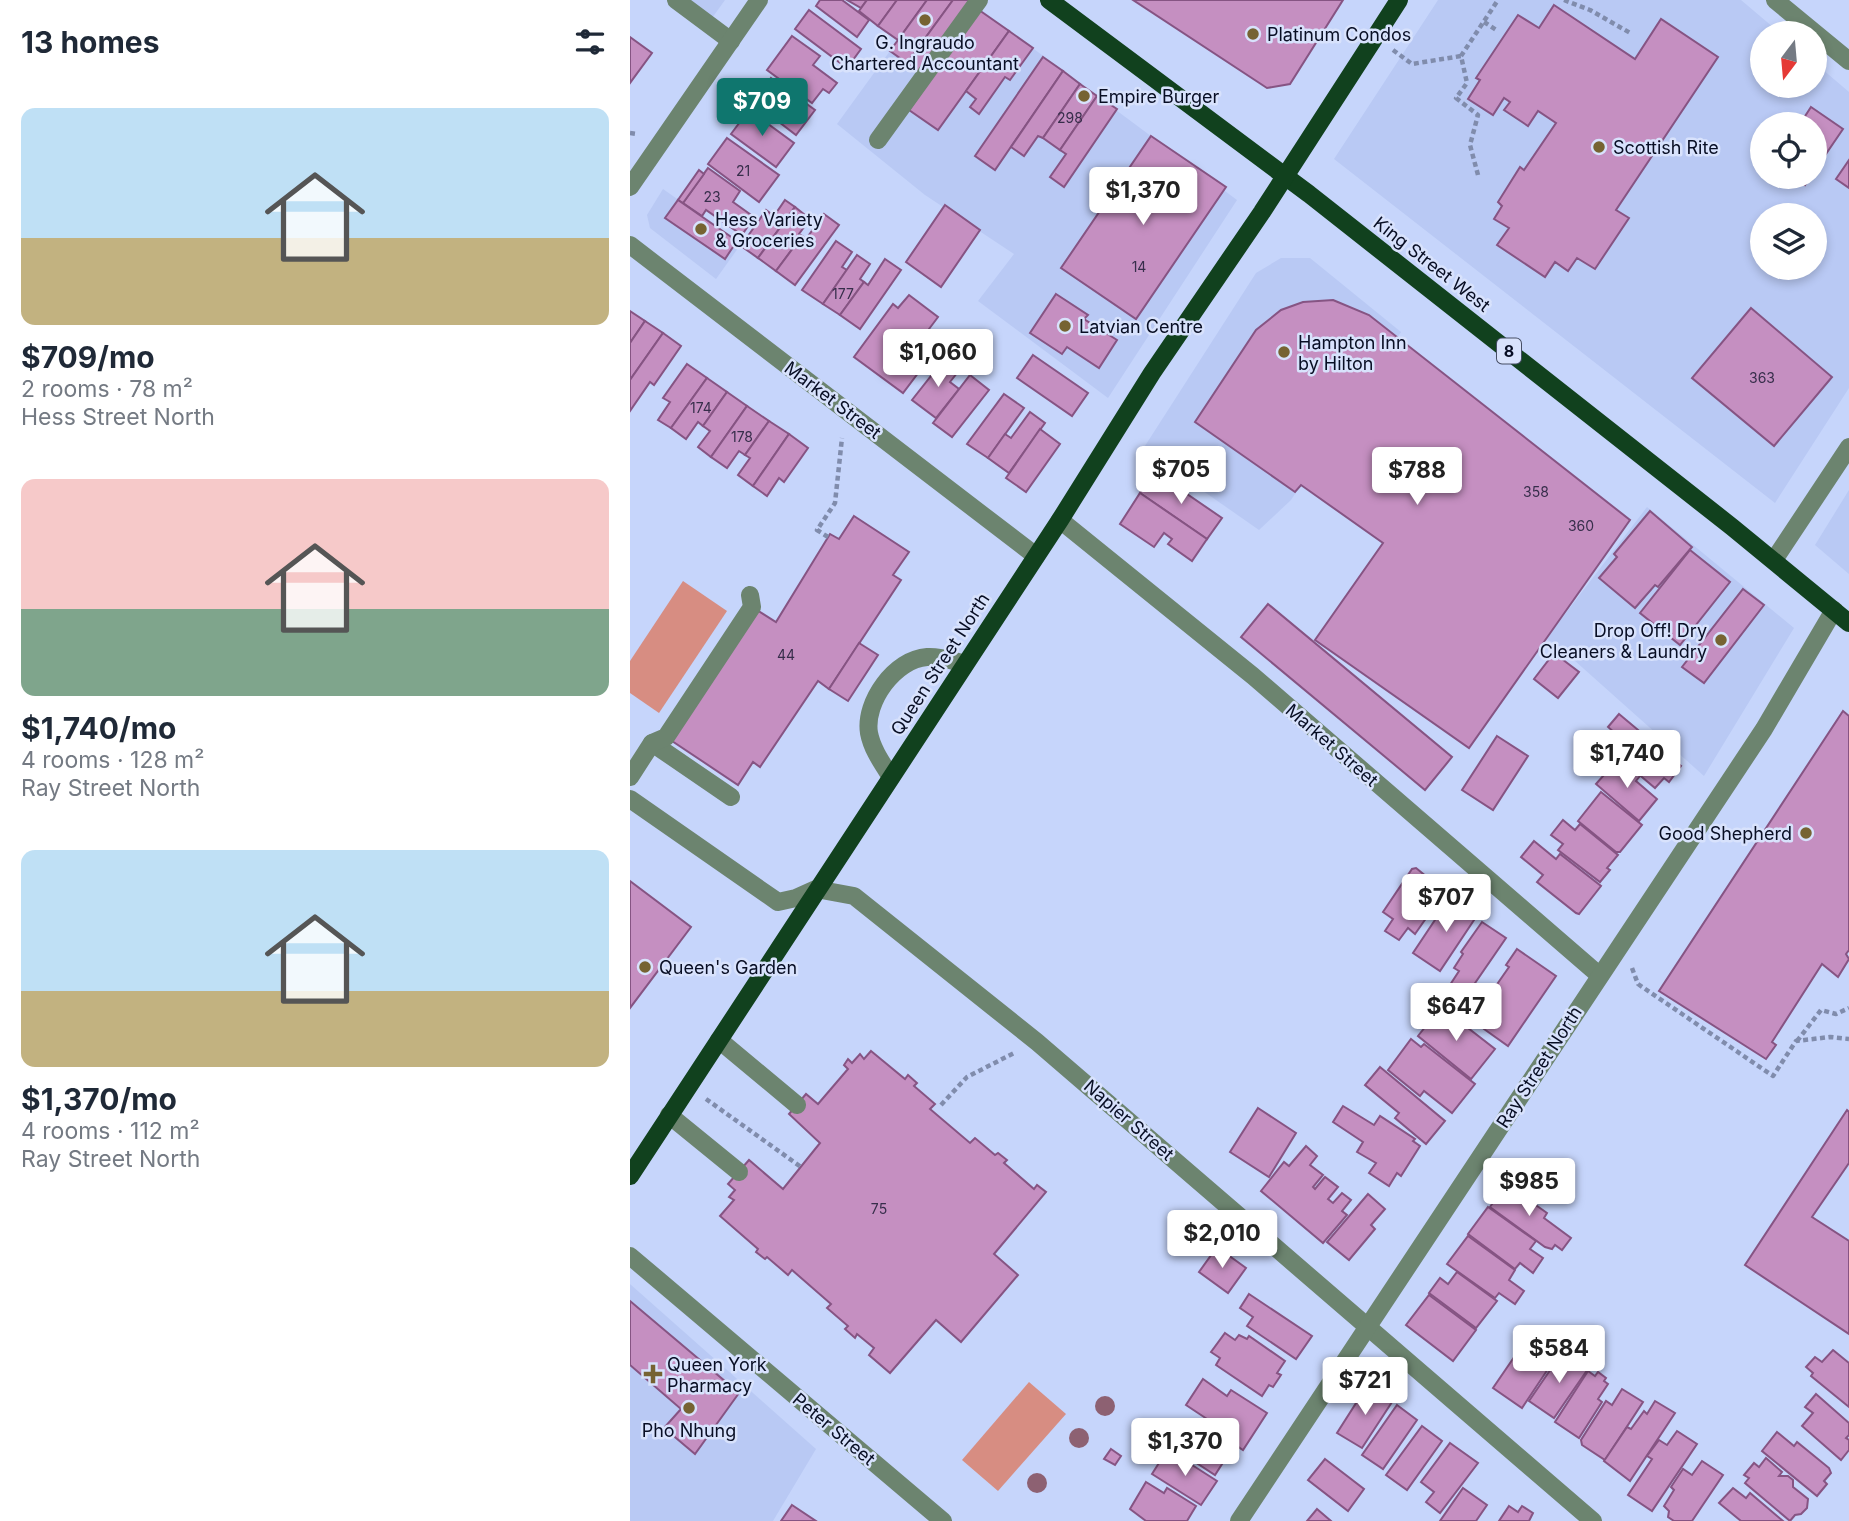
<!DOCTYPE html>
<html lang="en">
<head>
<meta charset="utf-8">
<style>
	body { margin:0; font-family:Inter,sans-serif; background:#f6f6f7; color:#1f2937; height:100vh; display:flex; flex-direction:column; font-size:26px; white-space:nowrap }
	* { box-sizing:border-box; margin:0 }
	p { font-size:23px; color:#747a83 }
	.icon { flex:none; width:38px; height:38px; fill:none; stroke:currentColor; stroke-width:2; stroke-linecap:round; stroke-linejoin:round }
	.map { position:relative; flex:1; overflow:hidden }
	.details { display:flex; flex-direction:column; background:#fff; width:630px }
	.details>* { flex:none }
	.needle { width:46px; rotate:196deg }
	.tools { position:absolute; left:1120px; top:21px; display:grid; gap:14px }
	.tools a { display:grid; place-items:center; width:77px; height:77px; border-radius:50%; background:#fff; box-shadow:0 4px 10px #0003; font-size:35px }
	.price { position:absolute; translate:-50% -60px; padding:0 16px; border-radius:7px; background:#fff; color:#222; font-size:23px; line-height:46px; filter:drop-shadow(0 2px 4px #0008) }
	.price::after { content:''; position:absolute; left:50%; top:42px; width:21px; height:16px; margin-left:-10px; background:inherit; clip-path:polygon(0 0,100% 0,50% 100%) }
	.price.current { background:#0f766e; color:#fff }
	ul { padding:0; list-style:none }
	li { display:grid; align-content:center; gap:14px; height:371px; padding:0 21px }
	li span { display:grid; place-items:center; height:217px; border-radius:14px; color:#555 }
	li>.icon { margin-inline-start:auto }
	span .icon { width:126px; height:126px; fill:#fffc; stroke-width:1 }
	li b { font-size:30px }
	h2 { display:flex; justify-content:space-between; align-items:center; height:84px; padding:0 21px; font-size:30px }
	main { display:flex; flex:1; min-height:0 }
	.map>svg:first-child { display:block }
	.built { fill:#b9c9f4; fill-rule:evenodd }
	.green { fill:#d78d82 }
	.building { fill:#c58fc1; stroke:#865483; stroke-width:2 }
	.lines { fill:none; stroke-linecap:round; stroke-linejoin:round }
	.path { stroke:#808cac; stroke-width:4.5; stroke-dasharray:5 3.5; stroke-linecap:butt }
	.minor { stroke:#6c846f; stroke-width:18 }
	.major { stroke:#11411e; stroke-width:18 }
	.tree { fill:#8d6172 }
	.poi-dot { fill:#766332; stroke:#d8e2fc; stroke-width:2.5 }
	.labels { text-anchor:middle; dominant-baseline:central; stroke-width:5; stroke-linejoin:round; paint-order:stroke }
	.number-label { font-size:14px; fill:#372e4b }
	.shield { fill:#d8e2fc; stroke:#464e65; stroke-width:2 }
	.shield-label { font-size:16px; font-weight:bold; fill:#080e24 }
	.poi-label { font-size:18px; fill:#080e24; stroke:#d8e2fc; text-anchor:start }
	.street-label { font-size:18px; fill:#080e24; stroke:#d8e2fc }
</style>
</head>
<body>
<main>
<section class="details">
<h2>13 homes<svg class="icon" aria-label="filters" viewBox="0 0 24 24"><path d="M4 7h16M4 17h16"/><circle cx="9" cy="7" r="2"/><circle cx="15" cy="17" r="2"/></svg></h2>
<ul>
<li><span style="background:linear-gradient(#bfe0f5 60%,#c2b280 0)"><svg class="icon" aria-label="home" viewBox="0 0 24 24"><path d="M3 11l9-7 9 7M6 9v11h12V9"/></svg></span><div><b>$709/mo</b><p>2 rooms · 78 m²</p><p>Hess Street North</p></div></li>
<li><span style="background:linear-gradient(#f6c9c9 60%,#7fa58c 0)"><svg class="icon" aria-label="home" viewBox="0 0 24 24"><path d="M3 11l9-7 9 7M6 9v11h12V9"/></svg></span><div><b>$1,740/mo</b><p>4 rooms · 128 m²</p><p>Ray Street North</p></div></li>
<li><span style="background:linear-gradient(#bfe0f5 65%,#c2b280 0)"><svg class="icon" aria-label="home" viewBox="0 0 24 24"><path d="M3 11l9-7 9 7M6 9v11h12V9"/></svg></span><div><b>$1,370/mo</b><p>4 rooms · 112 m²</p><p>Ray Street North</p></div></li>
</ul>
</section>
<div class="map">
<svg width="1219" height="1521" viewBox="0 0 1219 1521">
	<rect width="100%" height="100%" fill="#c6d5fb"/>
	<!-- built -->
	<g class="built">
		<polygon points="59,0 95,0 82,18"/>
		<polygon points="297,0 338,0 607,200 478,398 348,301 384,254 295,195 207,124"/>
		<path d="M808,0h303l39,33h-18v53h53v-23l34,29v296l-74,115 -441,-344zM1132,124h53v53h-53zM1132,215h53v53h-53z"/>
		<polygon points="33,189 111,244 86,279 20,228 17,215"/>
		<polygon points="651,258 680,258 771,332 661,500 629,530 513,449 626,273"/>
		<polygon points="1219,490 1219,574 1185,545"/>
		<polygon points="1017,507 1164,628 1074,776 926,644 916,639"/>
		<polygon points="0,1284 186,1449 143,1521 0,1521"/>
	</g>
	<!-- green -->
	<g class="green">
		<polygon points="53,581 97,611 29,713 0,693 0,661"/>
		<polygon points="399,1382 436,1414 368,1491 332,1460"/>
	</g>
	<!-- building -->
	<g class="building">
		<polygon points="190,0 212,0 239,20 227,37 186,6"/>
		<polygon points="217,0 237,0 231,8"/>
		<polygon points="237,0 267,0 248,26 229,11"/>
		<polygon points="267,0 297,0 268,40 248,26"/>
		<polygon points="297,0 323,0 277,63 260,51"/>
		<polygon points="323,0 338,0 342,3 291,74 277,63"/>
		<polygon points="503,0 713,0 660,84 637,88"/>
		<polygon points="924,5 1005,59 1031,19 1088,57 986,210 999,218 965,269 947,258 938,271 925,262 915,277 867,245 879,228 864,219 872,206 868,202 890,167 894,170 926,123 908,111 898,126 874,110 880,102 874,98 863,115 838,99 850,80 846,78 888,15 909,28"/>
		<polygon points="179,10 231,49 217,68 165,29"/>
		<polygon points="349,10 379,31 308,130 279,110"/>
		<polygon points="379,31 403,48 380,80 375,77 349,114 340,107 346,99 336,91"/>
		<polygon points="162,36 190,56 183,65 207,83 199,93 193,89 182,103 137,70"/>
		<polygon points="0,37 22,53 0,83"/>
		<polygon points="413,57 433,71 365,170 345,156"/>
		<polygon points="433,71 450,84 413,138 408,136 394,156 381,147"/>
		<polygon points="141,78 185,110 166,135 123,102"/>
		<polygon points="450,84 467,96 430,150 413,138"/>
		<polygon points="467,96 487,109 434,187 420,177 436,154 430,150"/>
		<polygon points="1181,107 1213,129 1185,170 1185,124 1170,124"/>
		<polygon points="119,110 164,143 146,167 101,134"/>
		<polygon points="521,136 596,187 506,319 431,268"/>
		<polygon points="97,138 149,175 129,202 78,164"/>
		<polygon points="1219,160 1219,188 1206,179"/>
		<polygon points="78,168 110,191 103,202 124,217 112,235 76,210 72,216 53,203"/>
		<polygon points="69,170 74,174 53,203 48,200"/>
		<polygon points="1163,177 1180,177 1175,185"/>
		<polygon points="48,200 107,241 95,259 35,218"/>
		<polygon points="155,200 165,207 128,258 111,246 136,210 144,216"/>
		<polygon points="315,205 350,230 311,287 276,262"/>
		<polygon points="165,207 180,219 169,234 172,236 146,271 128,258"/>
		<polygon points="194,214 209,225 165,285 146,271 172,236 176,239"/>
		<polygon points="206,241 222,252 212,267 217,270 193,304 172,290"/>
		<polygon points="227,255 240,264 230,279 234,282 210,315 193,304"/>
		<polygon points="255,259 271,270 230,329 210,315 234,282 238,285"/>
		<polygon points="426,294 458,315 454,319 487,340 469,368 437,347 432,354 400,333"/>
		<polygon points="279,295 308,317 293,337 307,348 273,393 224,357 263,304 268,308"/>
		<polygon points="703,300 739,315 1000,520 839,748 685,640 753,543 671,485 665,492 565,422 626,330 651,310 673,302"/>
		<polygon points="1121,308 1202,377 1144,446 1062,378"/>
		<polygon points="0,311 15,321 0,343"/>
		<polygon points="15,321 33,333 0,380 0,343"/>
		<polygon points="33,333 51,346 24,385 20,382 0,411 0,380"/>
		<polygon points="403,355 458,393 442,416 387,378"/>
		<polygon points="316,357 331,368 320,382 329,389 306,418 282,400"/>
		<polygon points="57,364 77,378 41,428 28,420 40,402 33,398"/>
		<polygon points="340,375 359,390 322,437 303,423"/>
		<polygon points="77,378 97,392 73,426 68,422 56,439 41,428"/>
		<polygon points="97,392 117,406 81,457 68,447 80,431 73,426"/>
		<polygon points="374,394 394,408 358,458 337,444"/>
		<polygon points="117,406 139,421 115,455 109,451 97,468 81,457"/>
		<polygon points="400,412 415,423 379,473 358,458 375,434 381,438"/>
		<polygon points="139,421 159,434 123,486 108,475 120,458 115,455"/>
		<polygon points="410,429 430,444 396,492 376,478"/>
		<polygon points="159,434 178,448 154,482 149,478 137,496 123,486"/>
		<polygon points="525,472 592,518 577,539 510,493"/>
		<polygon points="510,493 577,539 562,561 538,544 542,539 534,533 524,547 490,524"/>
		<polygon points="1020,511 1062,547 1028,587 1025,585 1005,608 969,578 987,557 984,554"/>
		<polygon points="224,516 279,552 263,575 271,580 199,689 188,681 130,767 123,762 108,785 36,737 122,607 146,622 200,534 209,539"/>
		<polygon points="1060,550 1100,582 1050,645 1010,613"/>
		<polygon points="1113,589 1134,605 1074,683 1052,667"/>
		<polygon points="638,604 822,757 795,790 611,637"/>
		<polygon points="229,643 248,655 218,701 199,689"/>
		<polygon points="924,653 949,672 928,698 904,679"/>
		<polygon points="1213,711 1219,716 1219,950 1216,954 1219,959 1208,977 1192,964 1142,1042 1146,1045 1136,1059 1029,991"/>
		<polygon points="989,714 1051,766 1039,782 1034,778 1025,788 974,745 985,733 978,727"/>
		<polygon points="867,736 898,756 863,810 832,790"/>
		<polygon points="989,758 1010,776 1006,781 1027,799 1009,821 966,784"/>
		<polygon points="971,792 1012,825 990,852 986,852 948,821"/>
		<polygon points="933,820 945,830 950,824 988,855 977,868 980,870 970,882 928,850 933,844 921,835"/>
		<polygon points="904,841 926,859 930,854 971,886 949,914 946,913 907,882 913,875 891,857"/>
		<polygon points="786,868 808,886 792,909 799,914 785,934 778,928 769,940 755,931 763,919 753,912 782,869"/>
		<polygon points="0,881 61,927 0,1008"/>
		<polygon points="821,896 848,914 810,971 783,953"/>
		<polygon points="852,922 876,938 834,999 818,988 829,971 824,968 833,954 831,952"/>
		<polygon points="887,949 926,976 878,1046 854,1029 857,1024 845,1016 879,967 876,965"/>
		<polygon points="811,1007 865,1049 841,1079 788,1036"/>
		<polygon points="781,1039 791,1047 794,1044 845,1084 822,1113 794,1091 790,1096 758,1070"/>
		<polygon points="241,1051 275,1079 278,1075 287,1083 284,1086 305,1104 300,1109 340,1143 345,1138 365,1155 368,1153 377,1160 374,1163 404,1189 407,1185 416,1192 364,1254 388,1275 331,1342 306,1320 260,1373 239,1355 244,1348 227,1334 225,1338 215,1329 218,1326 197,1308 201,1304 162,1270 158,1275 137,1257 135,1259 126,1252 128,1249 90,1216 104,1200 99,1197 105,1190 98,1184 119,1160 153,1189 190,1143 159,1114 176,1094 188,1104 218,1069 214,1065 218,1059 222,1063 230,1054 234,1059"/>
		<polygon points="750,1067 815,1121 796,1144 765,1118 769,1113 735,1085"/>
		<polygon points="713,1106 744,1125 750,1116 785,1139 783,1141 790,1146 771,1176 767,1173 759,1186 739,1173 746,1163 727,1152 733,1142 703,1122"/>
		<polygon points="628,1108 666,1133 639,1177 600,1152"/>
		<polygon points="1217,1110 1219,1112 1219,1163 1182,1217 1219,1241 1219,1334 1115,1265"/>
		<polygon points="676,1146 687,1156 680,1165 693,1175 683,1187 685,1189 695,1177 708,1187 698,1199 703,1203 712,1193 721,1200 712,1211 717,1215 693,1243 631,1191 654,1162 659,1166"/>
		<polygon points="876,1184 917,1213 914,1218 941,1238 932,1250 925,1245 922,1249 915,1247 860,1207"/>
		<polygon points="738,1194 755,1209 741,1225 745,1229 719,1260 697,1242"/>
		<polygon points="858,1207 906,1241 900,1249 913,1258 903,1273 890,1263 885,1269 838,1234"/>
		<polygon points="838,1236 885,1270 879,1280 894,1291 885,1304 869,1293 865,1298 817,1264"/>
		<polygon points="587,1247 616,1268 598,1293 569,1272"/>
		<polygon points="827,1272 867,1301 846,1328 799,1293 810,1278 818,1284"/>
		<polygon points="619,1294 682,1336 666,1359 617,1326 623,1317 610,1308"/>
		<polygon points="799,1295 846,1330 823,1361 776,1325"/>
		<polygon points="0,1301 109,1393 65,1454 34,1428 51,1409 0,1365"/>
		<polygon points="595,1333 605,1340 609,1335 617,1339 619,1336 655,1361 647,1373 651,1375 643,1387 639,1385 632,1396 586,1365 590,1358 581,1352"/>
		<polygon points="900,1334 919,1347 914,1353 924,1360 892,1408 863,1388"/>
		<polygon points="1203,1350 1219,1363 1219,1407 1181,1376 1183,1373 1176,1367 1185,1357 1192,1362"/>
		<polygon points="940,1352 960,1366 924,1418 899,1401 923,1366 928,1370"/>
		<polygon points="958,1371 965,1376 968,1372 976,1378 974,1381 978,1384 968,1399 972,1402 949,1438 925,1422"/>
		<polygon points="573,1379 597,1396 601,1390 637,1413 613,1450 577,1426 580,1421 556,1405"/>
		<polygon points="737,1386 762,1402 732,1448 707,1433"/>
		<polygon points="992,1389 1013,1402 975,1460 952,1445 951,1440 976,1401 982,1405"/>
		<polygon points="1186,1394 1219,1423 1219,1435 1216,1438 1219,1440 1219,1450 1211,1460 1172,1426 1183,1413 1175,1407"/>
		<polygon points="1025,1401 1045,1413 1000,1481 974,1461 997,1427 1001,1429 1014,1411 1017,1414"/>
		<polygon points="767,1405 787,1420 753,1469 732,1455"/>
		<polygon points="548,1424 559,1431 562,1425 601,1450 585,1475 536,1443"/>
		<polygon points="792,1426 812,1441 777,1490 756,1475"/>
		<polygon points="1047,1431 1067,1444 1022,1511 998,1495 1022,1459 1017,1456 1029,1440 1037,1445"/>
		<polygon points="1147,1432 1164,1446 1167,1442 1199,1468 1201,1473 1194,1481 1197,1484 1187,1496 1132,1451"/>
		<polygon points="820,1443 848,1463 810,1513 796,1502 804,1492 791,1482"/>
		<polygon points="481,1449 491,1456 485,1465 474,1459"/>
		<polygon points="534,1455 544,1461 548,1456 587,1481 571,1505 522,1474"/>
		<polygon points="1136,1458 1152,1472 1149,1476 1158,1476 1163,1480 1163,1487 1178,1499 1177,1508 1171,1514 1165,1515 1160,1521 1115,1483 1119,1478 1114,1475 1124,1463 1129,1467"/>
		<polygon points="695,1459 734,1489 718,1511 678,1480"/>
		<polygon points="1072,1461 1093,1475 1062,1521 1044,1521 1038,1517 1039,1511 1034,1506 1044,1490 1041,1487 1053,1469 1062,1475"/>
		<polygon points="516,1482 534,1493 537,1488 566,1506 557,1521 516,1521 500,1509"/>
		<polygon points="833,1488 857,1505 846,1521 810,1521"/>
		<polygon points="1103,1488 1116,1498 1120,1493 1153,1521 1111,1521 1089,1503"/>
		<polygon points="162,1505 186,1521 151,1521"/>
		<polygon points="879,1506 888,1512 892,1506 903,1513 899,1521 869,1521"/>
		<polygon points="687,1509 701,1521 677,1521"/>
	</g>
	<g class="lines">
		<!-- path -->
		<g class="path">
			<polyline points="934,0 960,10 1002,34"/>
			<polyline points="854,22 868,31"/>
			<polyline points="763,50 782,64 831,56"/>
			<polyline points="0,133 7,134"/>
			<polyline points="848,175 840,145 848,115 826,98 837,83 831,56 868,0"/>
			<polyline points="198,537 187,530 205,503 212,438"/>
			<polyline points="1002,968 1008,984 1143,1076 1166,1041 1200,1037 1219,1039"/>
			<polyline points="1167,1041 1191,1010 1206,1014 1219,1008"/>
			<polyline points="76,1099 171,1167"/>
			<polyline points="311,1105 337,1077 386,1052"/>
		</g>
		<!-- minor -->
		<g class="minor">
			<polyline points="46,0 101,41"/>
			<polyline points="1145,0 1219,61"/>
			<polyline points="248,140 349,0"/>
			<polyline points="0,187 129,0"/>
			<polyline points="0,245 406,556"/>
			<polyline points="430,520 623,676 969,975"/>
			<polyline points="1144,560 1219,447"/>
			<polyline points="22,743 101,797"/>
			<polyline points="0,777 22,743 36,737 122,607 120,595"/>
			<path d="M261,777c-9,-14 -19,-28 -22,-44 -5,-31 26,-74 58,-76 13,-1 26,4 38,7"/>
			<polyline points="0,799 148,902 166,898 186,889 224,896 407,1042 963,1521"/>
			<polyline points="89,1040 167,1105"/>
			<polyline points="39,1115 109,1172"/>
			<polyline points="0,1256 313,1521"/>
			<polyline points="609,1521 1134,729 1204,610"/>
		</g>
		<!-- major -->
		<g class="major">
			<polyline points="419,0 679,194 1102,527 1219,623"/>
			<polyline points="0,1176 430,520 522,373 632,212 769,0"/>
		</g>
	</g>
	<!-- trees -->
	<g class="tree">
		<circle cx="475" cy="1406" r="10"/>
		<circle cx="449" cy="1438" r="10"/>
		<circle cx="407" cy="1483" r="10"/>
	</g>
	<!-- markers -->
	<g class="poi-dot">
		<circle cx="295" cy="20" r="7"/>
		<circle cx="623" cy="34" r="7"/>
		<circle cx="454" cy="96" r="7"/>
		<circle cx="969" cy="147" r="7"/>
		<circle cx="71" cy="229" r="7"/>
		<circle cx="435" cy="326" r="7"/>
		<circle cx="654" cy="352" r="7"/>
		<circle cx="1091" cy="640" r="7"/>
		<circle cx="1176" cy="833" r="7"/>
		<circle cx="15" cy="967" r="7"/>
		<path d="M19.5 1363.5h7v7h7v7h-7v7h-7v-7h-7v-7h7z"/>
		<circle cx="59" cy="1408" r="7"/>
	</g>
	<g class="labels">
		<!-- number labels -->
		<g class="number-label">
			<text x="440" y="117">298</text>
			<text x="113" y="170">21</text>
			<text x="82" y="196">23</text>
			<text x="509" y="266">14</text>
			<text x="213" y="293">177</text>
			<text x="1132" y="377">363</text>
			<text x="71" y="407">174</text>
			<text x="112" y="436">178</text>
			<text x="906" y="491">358</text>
			<text x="951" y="525">360</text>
			<text x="156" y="654">44</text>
			<text x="249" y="1208">75</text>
		</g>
		<!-- shield labels -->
		<rect class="shield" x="867" y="338.5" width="24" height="25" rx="5"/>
		<g class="shield-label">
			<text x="879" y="351">8</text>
		</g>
		<!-- poi labels -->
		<g class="poi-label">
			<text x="637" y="34">Platinum Condos</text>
			<text x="295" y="42" text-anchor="middle">G. Ingraudo<tspan x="295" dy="21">Chartered Accountant</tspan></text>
			<text x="468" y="96">Empire Burger</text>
			<text x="983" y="147">Scottish Rite</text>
			<text x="85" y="219">Hess Variety<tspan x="85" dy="21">&amp; Groceries</tspan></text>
			<text x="449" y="326">Latvian Centre</text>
			<text x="668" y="342">Hampton Inn<tspan x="668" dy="21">by Hilton</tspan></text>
			<text x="1077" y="630" text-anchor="end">Drop Off! Dry<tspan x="1077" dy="21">Cleaners &amp; Laundry</tspan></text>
			<text x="1162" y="833" text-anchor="end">Good Shepherd</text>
			<text x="29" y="967">Queen's Garden</text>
			<text x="37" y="1364">Queen York<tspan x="37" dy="21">Pharmacy</tspan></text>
			<text x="59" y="1430" text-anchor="middle">Pho Nhung</text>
		</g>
		<!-- street labels -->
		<g class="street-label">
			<text transform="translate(802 264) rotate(38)">King Street West</text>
			<text transform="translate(203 400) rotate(37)">Market Street</text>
			<text transform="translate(310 664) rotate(-57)">Queen Street North</text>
			<text transform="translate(702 745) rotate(41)">Market Street</text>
			<text transform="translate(909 1067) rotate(-57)">Ray Street North</text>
			<text transform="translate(499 1120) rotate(41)">Napier Street</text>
			<text transform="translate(204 1429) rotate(40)">Peter Street</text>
		</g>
	</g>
</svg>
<div class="tools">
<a><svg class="needle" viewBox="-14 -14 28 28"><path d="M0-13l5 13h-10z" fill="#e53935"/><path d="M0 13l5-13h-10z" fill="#747a83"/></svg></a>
<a><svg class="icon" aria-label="locate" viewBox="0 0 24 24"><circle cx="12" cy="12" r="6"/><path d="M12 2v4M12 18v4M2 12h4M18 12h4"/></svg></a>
<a><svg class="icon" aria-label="layers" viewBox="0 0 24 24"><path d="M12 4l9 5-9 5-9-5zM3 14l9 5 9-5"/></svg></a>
</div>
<b class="price current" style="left:132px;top:138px">$709</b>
<b class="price" style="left:513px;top:227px">$1,370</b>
<b class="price" style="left:308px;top:389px">$1,060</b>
<b class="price" style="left:551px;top:506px">$705</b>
<b class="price" style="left:787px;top:507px">$788</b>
<b class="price" style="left:997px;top:790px">$1,740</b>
<b class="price" style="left:816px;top:934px">$707</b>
<b class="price" style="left:826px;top:1043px">$647</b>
<b class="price" style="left:899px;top:1218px">$985</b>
<b class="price" style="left:592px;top:1270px">$2,010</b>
<b class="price" style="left:929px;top:1385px">$584</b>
<b class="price" style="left:735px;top:1417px">$721</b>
<b class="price" style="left:555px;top:1478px">$1,370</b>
</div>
</main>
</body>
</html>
